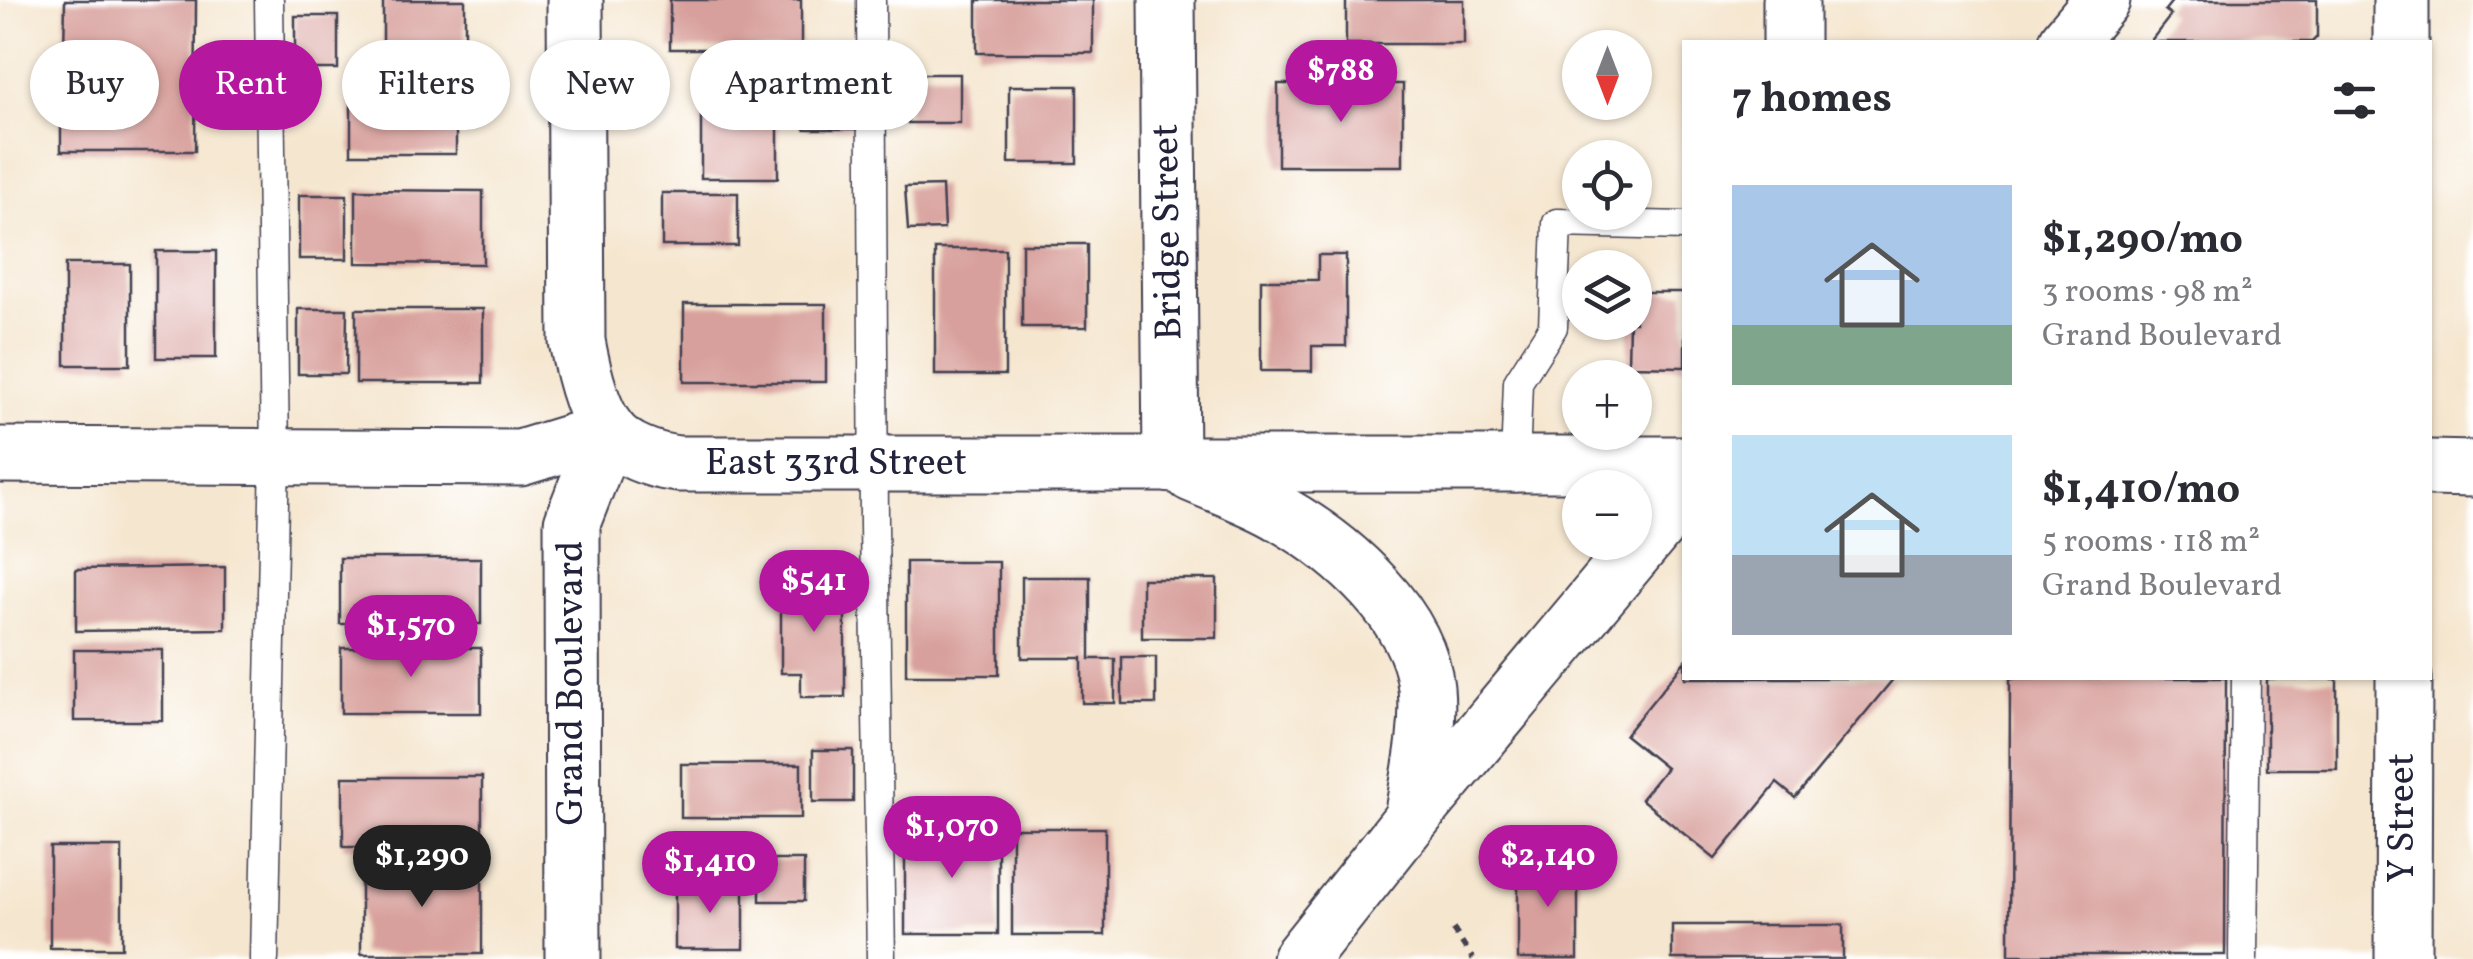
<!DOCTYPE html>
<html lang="en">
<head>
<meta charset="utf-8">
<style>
	body { margin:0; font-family:Vollkorn,serif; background:#f7f7f7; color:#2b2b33; height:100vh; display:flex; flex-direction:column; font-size:38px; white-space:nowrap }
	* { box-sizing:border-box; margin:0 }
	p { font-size:32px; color:#7c7c81 }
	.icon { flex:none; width:55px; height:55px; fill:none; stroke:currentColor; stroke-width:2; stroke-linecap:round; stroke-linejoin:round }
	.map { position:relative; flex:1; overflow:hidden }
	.side { position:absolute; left:1682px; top:40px; width:750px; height:640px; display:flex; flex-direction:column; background:#fff; border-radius:0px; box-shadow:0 2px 8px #0004 }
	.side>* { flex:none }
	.hud { position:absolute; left:30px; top:40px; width:950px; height:90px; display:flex; gap:20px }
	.needle { width:65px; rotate:180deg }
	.tools { position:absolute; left:1562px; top:30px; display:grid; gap:20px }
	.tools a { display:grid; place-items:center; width:90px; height:90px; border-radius:50%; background:#fff; box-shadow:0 2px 8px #0004; font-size:50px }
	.price { position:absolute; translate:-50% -85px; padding:0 22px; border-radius:35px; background:#b5179e; color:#fff; font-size:32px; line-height:65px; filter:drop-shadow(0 2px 5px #0008) }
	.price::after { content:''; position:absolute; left:50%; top:60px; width:30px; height:22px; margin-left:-15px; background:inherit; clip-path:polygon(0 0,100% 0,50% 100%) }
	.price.current { background:#222; color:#fff }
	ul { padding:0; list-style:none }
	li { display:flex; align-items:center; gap:30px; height:250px; padding:0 50px }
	li span { display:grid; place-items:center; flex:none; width:280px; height:200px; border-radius:0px; color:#555 }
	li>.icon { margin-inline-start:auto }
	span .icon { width:120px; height:120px; fill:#fffc; stroke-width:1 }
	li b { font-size:42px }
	h2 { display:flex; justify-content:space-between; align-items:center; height:120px; padding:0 50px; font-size:42px }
	.chip { padding:0 35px; border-radius:45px; background:#fff; box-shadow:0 2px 8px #0004; font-size:35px; line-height:90px }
	.chip.current { background:#b5179e; color:#fff }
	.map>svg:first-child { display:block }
	.building { fill:#d8a09c }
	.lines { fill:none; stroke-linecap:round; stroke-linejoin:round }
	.service-casing { stroke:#423f51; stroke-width:31 }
	.minor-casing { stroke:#423f51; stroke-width:59 }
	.tertiary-casing { stroke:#423f51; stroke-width:59 }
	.secondary-casing { stroke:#423f51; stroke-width:59 }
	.path { stroke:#423f51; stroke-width:6; stroke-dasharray:8 8; stroke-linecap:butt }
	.service { stroke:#fff; stroke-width:28 }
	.minor { stroke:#fff; stroke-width:55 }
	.tertiary { stroke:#fff; stroke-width:55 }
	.secondary { stroke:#fff; stroke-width:55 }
	.labels { text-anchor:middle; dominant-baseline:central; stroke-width:8; stroke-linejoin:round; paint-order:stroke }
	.street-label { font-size:38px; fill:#22223b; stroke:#fff }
</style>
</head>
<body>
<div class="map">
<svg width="2473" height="959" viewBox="0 0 2473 959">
	<rect width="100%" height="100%" fill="#fff"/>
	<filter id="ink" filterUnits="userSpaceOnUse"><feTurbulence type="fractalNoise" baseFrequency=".01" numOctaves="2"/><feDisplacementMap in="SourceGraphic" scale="20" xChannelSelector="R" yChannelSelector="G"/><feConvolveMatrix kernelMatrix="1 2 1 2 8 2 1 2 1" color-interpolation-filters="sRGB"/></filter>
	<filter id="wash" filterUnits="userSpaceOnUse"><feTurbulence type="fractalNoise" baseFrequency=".0048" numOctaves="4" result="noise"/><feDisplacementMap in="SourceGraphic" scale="40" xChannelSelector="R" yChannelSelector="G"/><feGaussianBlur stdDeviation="2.25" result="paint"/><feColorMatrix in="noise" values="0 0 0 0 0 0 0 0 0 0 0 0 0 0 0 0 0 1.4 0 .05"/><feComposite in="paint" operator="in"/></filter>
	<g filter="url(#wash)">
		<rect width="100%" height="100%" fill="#f5e6cf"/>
		<g id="blocks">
			<!-- building -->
			<g class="building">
				<polygon points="65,0 196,0 195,151 61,151 61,85 133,86 133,53 64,53"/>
				<rect x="383" y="0" width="82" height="65"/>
				<rect x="670" y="0" width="131" height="49"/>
				<rect x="977" y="0" width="116" height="53"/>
				<rect x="1346" y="0" width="118" height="44"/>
				<polygon points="2173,0 2317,0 2317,37 2312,42 2150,42 2171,15 2165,10"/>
				<rect x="295" y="16" width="43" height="53"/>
				<rect x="805" y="74" width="52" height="55"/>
				<rect x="908" y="74" width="52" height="49"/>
				<rect x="1278" y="84" width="125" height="82"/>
				<rect x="1009" y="86" width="68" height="77"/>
				<rect x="351" y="98" width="105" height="56"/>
				<rect x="701" y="117" width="77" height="61"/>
				<polygon points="942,186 944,229 908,230 905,187"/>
				<polygon points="356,190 483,191 483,264 356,263"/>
				<rect x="662" y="193" width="76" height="53"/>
				<rect x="299" y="195" width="48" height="64"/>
				<rect x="1022" y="244" width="65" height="83"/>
				<rect x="935" y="249" width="70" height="126"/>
				<rect x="156" y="251" width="60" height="107"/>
				<polygon points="1318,255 1346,255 1346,346 1312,346 1312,371 1261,371 1261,280 1318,280"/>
				<rect x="65" y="264" width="65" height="101"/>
				<polygon points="1635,292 1685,292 1685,367 1628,366 1629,322 1635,322"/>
				<rect x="684" y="304" width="142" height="78"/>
				<polygon points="298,309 347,309 346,374 298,374"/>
				<rect x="356" y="309" width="127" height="74"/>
				<rect x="340" y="558" width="141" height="66"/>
				<rect x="906" y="562" width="93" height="113"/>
				<polygon points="225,567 225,629 76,631 76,569"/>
				<polygon points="1022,577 1090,577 1090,659 1115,659 1115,703 1082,703 1082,658 1022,658"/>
				<polygon points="781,579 845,579 845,697 801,697 801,673 781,673"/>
				<rect x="1142" y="579" width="75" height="59"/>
				<rect x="341" y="648" width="140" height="65"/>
				<rect x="74" y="650" width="89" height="71"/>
				<rect x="1122" y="657" width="34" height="47"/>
				<polygon points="1685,661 1685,678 1894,678 1795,798 1777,783 1715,859 1641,799 1666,768 1625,735"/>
				<polygon points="2010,678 2226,678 2225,955 2009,955"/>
				<rect x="2267" y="679" width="70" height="90"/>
				<rect x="813" y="750" width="40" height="52"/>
				<rect x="681" y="764" width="120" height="54"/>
				<rect x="343" y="777" width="139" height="70"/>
				<rect x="905" y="828" width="93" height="106"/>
				<rect x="1012" y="828" width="93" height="107"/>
				<rect x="50" y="847" width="72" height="101"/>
				<rect x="760" y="860" width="44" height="41"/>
				<rect x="1518" y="860" width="60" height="99"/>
				<rect x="361" y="866" width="121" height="88"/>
				<rect x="675" y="883" width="69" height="66"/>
				<rect x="1672" y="925" width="171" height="34"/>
			</g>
		</g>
	</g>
	<g filter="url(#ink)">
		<use href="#blocks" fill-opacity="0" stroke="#423f51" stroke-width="2.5"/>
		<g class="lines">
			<!-- service casing -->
			<g class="service-casing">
				<g id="service">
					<polyline points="871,0 874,525 881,959"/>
					<polyline points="1515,464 1518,382 1553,327 1557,223 1685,226"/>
					<polyline points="264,959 275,456 269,0"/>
					<polyline points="2243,959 2246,678"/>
				</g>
			</g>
			<!-- minor casing -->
			<g class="minor-casing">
				<g id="minor">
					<polyline points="1167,0 1171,465"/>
					<polyline points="1791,0 1791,42"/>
					<polyline points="2401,0 2401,42"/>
					<polyline points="0,455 520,458 608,431"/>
					<polyline points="573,959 572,523 608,431"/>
					<polyline points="2403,959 2404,678"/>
				</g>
			</g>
			<!-- tertiary casing -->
			<g class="tertiary-casing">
				<g id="tertiary">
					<polyline points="2067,42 2102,0"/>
					<polyline points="1515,464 1685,464"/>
					<polyline points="2430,468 2473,469"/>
				</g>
			</g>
			<!-- secondary casing -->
			<g class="secondary-casing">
				<g id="secondary">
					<path d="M575,0l2,341c5,27 14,68 31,90 15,20 46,30 70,33h837"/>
					<path d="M1192,474c30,13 63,24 91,41 59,34 136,100 143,173 4,43 -7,87 -14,130"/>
					<polyline points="1300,959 1412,818 1685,492"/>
				</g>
			</g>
			<!-- path -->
			<polyline class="path" points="1453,929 1473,959"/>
			<!-- service -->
			<use href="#service" class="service"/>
			<!-- minor -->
			<use href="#minor" class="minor"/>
			<!-- tertiary -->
			<use href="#tertiary" class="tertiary"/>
			<!-- secondary -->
			<use href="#secondary" class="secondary"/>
		</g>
	</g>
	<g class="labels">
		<!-- street labels -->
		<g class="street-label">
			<text transform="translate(1169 232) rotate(-91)">Bridge Street</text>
			<text x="836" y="464">East 33rd Street</text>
			<text transform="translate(572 683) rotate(-90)">Grand Boulevard</text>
			<text transform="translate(2403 818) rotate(-90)">Y Street</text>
		</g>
	</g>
</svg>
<div class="tools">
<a><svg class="needle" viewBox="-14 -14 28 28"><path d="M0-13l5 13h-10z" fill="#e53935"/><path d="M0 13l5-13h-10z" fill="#7c7c81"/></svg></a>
<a><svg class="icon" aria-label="locate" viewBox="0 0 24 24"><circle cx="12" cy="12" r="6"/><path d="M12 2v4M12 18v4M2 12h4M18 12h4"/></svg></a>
<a><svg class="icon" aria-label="layers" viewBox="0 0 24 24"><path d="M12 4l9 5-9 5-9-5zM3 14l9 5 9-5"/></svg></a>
<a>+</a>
<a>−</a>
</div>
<b class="price" style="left:1341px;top:125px">$788</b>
<b class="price" style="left:814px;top:635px">$541</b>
<b class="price" style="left:411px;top:680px">$1,570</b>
<b class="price" style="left:952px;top:881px">$1,070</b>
<b class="price current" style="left:422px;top:910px">$1,290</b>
<b class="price" style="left:1548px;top:910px">$2,140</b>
<b class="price" style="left:710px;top:916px">$1,410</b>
<div class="hud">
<a class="chip">Buy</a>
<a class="chip current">Rent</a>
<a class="chip">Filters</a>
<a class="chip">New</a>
<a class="chip">Apartment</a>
</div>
<section class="side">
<h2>7 homes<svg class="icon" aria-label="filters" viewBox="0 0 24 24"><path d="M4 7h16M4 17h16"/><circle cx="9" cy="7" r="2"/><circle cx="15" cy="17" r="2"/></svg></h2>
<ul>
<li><span style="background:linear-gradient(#a9c7e8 70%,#7fa58c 0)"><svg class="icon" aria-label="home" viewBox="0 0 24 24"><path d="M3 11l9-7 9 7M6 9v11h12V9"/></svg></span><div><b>$1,290/mo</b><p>3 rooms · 98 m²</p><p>Grand Boulevard</p></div></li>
<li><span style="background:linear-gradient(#bfe0f5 60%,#9aa5b1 0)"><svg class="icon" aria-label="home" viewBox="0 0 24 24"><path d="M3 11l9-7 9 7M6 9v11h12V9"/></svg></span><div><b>$1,410/mo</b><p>5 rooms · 118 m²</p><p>Grand Boulevard</p></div></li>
</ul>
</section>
</div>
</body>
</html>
